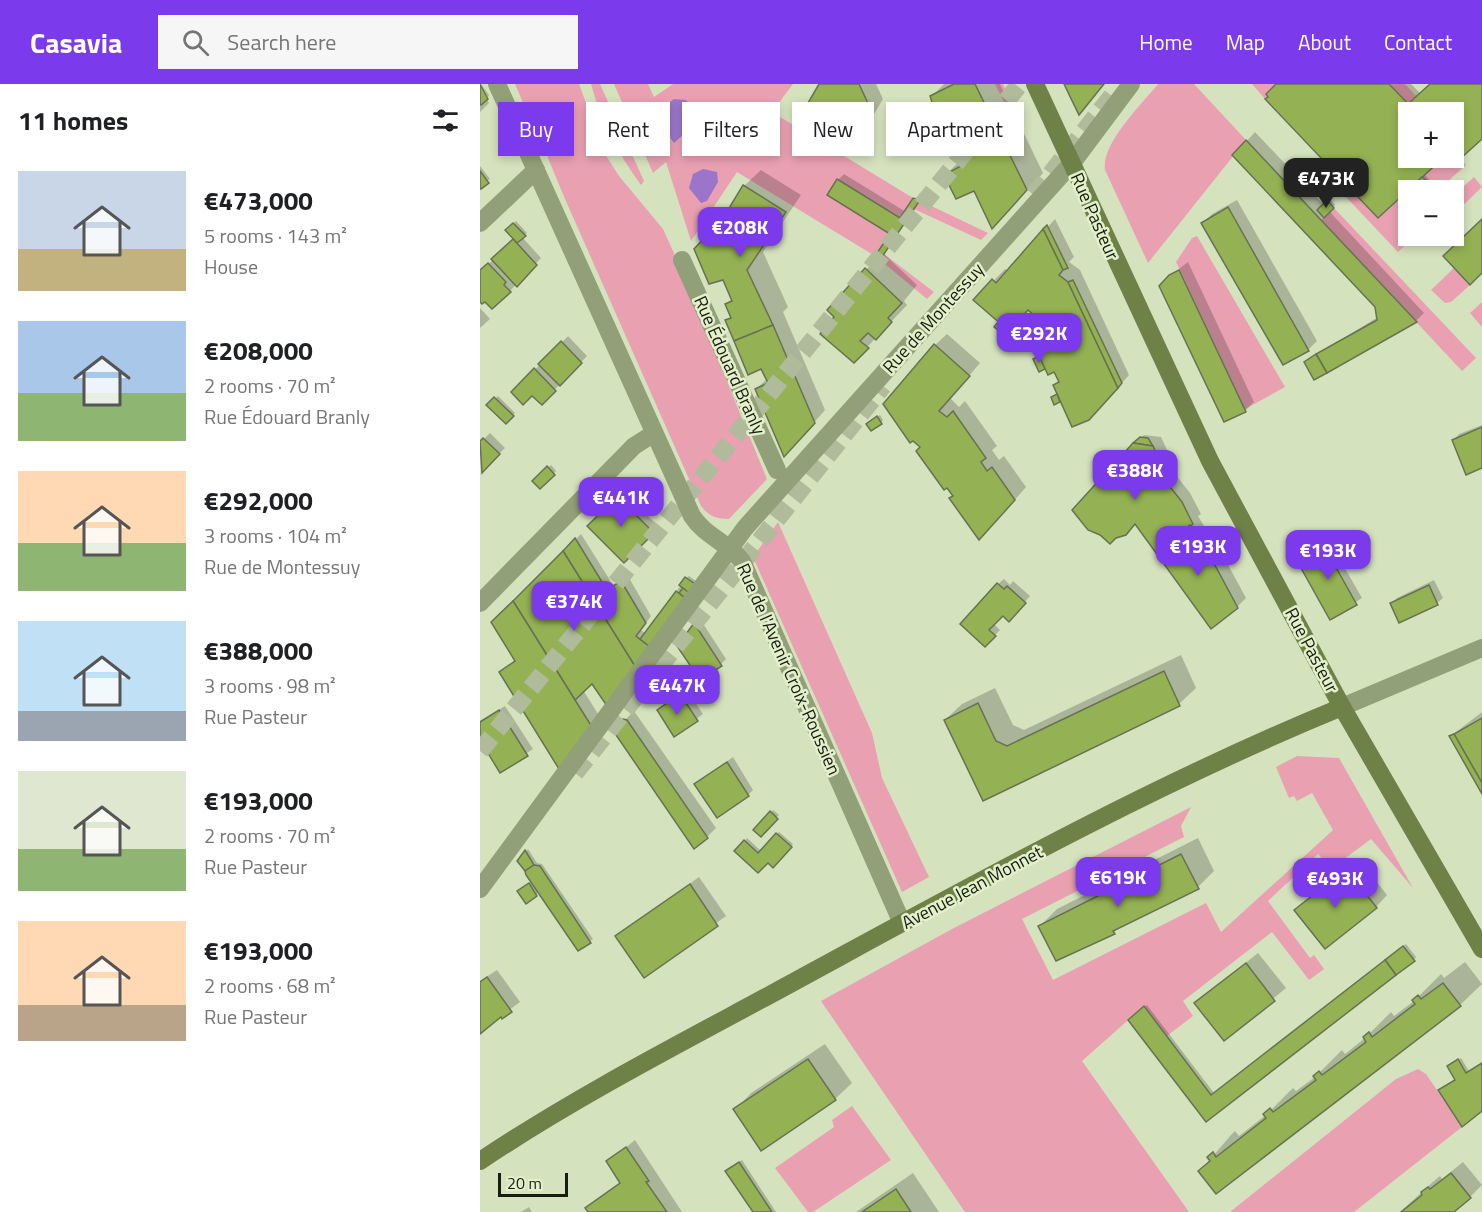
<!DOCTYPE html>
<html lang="en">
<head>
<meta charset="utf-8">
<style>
	body { margin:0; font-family:"Titillium Web",sans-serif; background:#f6f6f6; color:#202124; height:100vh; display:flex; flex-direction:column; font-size:22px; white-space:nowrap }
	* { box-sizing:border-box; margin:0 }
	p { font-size:20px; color:#757577 }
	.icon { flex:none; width:33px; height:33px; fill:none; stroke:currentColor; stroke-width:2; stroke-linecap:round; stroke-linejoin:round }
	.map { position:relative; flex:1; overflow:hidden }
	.drawer { display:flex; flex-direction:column; background:#fff; width:480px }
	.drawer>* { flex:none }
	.hud { position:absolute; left:18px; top:18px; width:570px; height:54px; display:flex; gap:12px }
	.tools { position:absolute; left:918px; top:18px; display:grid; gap:12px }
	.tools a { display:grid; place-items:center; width:66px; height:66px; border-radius:0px; background:#fff; box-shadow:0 3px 9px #0003; font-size:30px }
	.scale { position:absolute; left:18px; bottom:15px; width:70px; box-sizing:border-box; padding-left:6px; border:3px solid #191d10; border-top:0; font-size:16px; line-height:21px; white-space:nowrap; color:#191d10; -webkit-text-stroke:4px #e2f0cb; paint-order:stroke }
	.price { position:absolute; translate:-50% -51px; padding:0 14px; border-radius:12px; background:#7c3aed; color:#fff; font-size:20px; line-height:39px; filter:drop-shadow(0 2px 3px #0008) }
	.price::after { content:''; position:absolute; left:50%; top:36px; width:18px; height:14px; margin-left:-9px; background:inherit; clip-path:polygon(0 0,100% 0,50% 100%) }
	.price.active { background:#222; color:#fff }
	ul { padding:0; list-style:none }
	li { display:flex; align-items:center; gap:18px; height:150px; padding:0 18px }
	li span { display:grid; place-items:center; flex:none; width:168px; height:120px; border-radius:0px; color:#555 }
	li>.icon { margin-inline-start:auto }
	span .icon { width:72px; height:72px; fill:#fffc; stroke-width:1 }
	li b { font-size:26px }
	h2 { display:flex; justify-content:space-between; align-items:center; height:72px; padding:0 18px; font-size:26px }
	.tag { padding:0 21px; border-radius:0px; background:#fff; box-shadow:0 3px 9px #0003; font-size:21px; line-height:54px }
	.tag.active { background:#7c3aed; color:#fff }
	header { display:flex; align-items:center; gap:36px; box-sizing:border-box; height:84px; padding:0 30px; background:#7c3aed; color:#fff }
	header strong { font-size:28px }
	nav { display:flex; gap:33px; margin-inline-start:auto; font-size:21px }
	.search { width:420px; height:54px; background:#f6f6f6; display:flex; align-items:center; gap:15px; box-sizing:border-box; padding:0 21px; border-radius:0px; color:#757577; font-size:22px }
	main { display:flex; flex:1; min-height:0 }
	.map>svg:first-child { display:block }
	.green { fill:#e9a1b2 }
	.water { fill:#9b75c9 }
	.shadow { fill:#0003 }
	.building { fill:#94b253; stroke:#667251; stroke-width:1.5 }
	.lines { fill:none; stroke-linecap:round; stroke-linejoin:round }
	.highway-tunnel { stroke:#afbb9b; stroke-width:18; stroke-dasharray:18 9; stroke-linecap:butt }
	.street { stroke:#92a079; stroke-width:18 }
	.secondary { stroke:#6e8247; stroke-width:18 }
	.labels { text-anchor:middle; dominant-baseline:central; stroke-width:5; stroke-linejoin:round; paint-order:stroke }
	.street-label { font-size:18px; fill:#191d10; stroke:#e2f0cb }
</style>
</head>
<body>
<header>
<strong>Casavia</strong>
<div class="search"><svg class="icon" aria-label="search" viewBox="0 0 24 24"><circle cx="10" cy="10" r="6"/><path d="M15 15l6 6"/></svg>Search here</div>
<nav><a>Home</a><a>Map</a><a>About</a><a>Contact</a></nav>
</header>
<main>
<section class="drawer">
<h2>11 homes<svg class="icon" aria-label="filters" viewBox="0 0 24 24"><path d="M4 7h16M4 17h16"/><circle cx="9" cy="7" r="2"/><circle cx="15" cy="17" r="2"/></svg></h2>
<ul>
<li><span style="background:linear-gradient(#c9d6e8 65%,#c2b280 0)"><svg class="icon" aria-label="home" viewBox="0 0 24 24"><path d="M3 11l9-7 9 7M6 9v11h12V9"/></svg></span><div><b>€473,000</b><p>5 rooms · 143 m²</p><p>House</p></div></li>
<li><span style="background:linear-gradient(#a9c7e8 60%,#8fb573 0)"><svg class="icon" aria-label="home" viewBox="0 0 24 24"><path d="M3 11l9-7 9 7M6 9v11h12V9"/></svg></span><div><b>€208,000</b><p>2 rooms · 70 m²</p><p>Rue Édouard Branly</p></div></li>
<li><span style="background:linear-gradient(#ffd9b3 60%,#8fb573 0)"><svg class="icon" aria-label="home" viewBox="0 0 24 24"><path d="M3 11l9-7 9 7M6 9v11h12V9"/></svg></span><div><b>€292,000</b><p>3 rooms · 104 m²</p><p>Rue de Montessuy</p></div></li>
<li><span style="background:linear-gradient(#bfe0f5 75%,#9aa5b1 0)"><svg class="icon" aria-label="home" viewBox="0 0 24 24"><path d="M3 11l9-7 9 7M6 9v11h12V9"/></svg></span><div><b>€388,000</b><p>3 rooms · 98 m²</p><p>Rue Pasteur</p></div></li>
<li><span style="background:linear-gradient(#dfe7d0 65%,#8fb573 0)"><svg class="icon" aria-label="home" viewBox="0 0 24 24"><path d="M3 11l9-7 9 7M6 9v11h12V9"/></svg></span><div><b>€193,000</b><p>2 rooms · 70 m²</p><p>Rue Pasteur</p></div></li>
<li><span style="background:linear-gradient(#ffd9b3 70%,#b9a48a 0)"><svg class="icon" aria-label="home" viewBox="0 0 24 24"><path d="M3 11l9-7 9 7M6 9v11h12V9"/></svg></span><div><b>€193,000</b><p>2 rooms · 68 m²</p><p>Rue Pasteur</p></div></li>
</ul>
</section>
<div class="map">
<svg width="1002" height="1128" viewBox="0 0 1002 1128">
	<rect width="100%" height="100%" fill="#d5e2be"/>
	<!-- green -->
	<g class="green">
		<path d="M35,0h64l26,70 14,22 44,53 10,22 94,228 -38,40c-13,0 -20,-3 -28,-13l-136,-307 -17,-41 -5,-27 -7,2z"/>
		<path d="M111,0h9l44,97 -3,4c-23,-31 -40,-64 -50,-101z"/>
		<polygon points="134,0 168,0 174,13 193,0 313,0 292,28 433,114 420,134 357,95 410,150 395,172 257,88 211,157 186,78 173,89"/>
		<polygon points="515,0 523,0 540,35 534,38"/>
		<path d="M678,0h36l52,56 -98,123 -43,-93c-4,-26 36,-65 53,-86z"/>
		<polygon points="772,0 796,0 786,10 788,13 785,15"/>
		<polygon points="909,0 925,0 936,12 928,20"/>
		<polygon points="974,68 986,81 958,106 939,106 947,98 942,93 963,74 974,74"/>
		<polygon points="994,93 1002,103 974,130 974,111"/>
		<polygon points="872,107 898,134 927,107 928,152 935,152 918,168 866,113"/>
		<polygon points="440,116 443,118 508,149 501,156 434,125"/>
		<polygon points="854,124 996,274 982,287 841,136"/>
		<polygon points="717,152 805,303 765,325 696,178 712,154"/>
		<polygon points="404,170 454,208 447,215 400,176"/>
		<polygon points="974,184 990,201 971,218 965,219 951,206"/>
		<polygon points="1002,218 1002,243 990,229"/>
		<polygon points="298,438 392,649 402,694 449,793 422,808 273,473"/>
		<polygon points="817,672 859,674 933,804 891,755 851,785 838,770 788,817 830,874 834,871 844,885 829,896 792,848 703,917 713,932 687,952 664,922 602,977 709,1128 485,1128 341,917 472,845 711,723 701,742 704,753 542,835 573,896 726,819 741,848 853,746 832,709 817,717 814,712 809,714 796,683"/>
		<polygon points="938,985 946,990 982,1043 874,1128 750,1128 916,995"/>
		<polygon points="372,1022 411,1076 333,1128 328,1128 295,1084 354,1043 352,1036"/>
	</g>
	<!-- water -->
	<g class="water">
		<path d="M194,15l12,1c18,18 4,29 -12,43l-8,-11 -5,-23z"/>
		<polygon points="223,85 237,88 238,98 227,117 221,119 209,104 213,90"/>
	</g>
	<!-- shadow -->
	<g class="shadow">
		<polygon points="1,0 9,11 8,13"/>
		<polygon points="340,0 396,0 403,15 384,47 373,59"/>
		<polygon points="464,0 520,0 563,89 529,126 494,105 465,91 480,77 470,55 440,38 455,23 451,13"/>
		<polygon points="798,0 931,0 940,9 951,0 1002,0 1002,53 980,73 974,66 974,28 928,28 928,74 961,74 944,90 949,95 936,106 929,106"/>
		<polygon points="0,5 9,19 0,28"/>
		<polygon points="775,48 844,121 850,115 855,121 849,127 944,229 936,237 841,268 898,233 897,222 754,71"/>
		<polygon points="0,82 10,95 0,101"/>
		<polygon points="281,86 321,111 283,168 308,223 303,228 345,326 316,359 276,305 288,294 247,237 252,231 246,220 253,214 244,194 216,165 241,139 264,102"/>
		<polygon points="364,90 426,128 440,109 444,111 404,170 437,201 424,217 427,221 374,277 356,233 349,226 398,173 412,149 358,96"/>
		<polygon points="757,116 837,257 829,265 803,279 723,139 732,130"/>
		<polygon points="575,135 594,173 589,178 600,186 649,291 621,322 579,317 575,311 578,310 574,302 580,296 575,286 566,283 560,286 557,273 560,272 553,256 547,258 544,252 559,234 549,225 525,250 516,243 521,238 495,216 525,185 528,187"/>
		<polygon points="36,137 47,149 42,153 61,174 30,207 0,216 0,188 35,155 27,146"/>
		<polygon points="708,178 774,318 765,327 745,336 690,192"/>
		<polygon points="0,224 10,235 0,244"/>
		<polygon points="467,250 500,279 470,314 479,323 485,317 517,362 512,366 519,376 524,372 546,403 511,443 474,411 442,363 455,261"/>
		<polygon points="88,252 107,272 62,319 52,310 33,308"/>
		<polygon points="18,312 35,329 26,338 9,321"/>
		<polygon points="400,331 403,336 401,339 390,338"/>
		<polygon points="1002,341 1002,383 974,356 979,350"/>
		<polygon points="10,349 25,364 2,386 0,359"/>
		<polygon points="664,351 681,353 697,387 695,390 710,409 721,430 718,432 732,455 733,453 766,514 757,523 655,360"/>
		<polygon points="71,381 76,387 60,403 54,397"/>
		<polygon points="147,404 165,422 162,426 178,442 144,477 109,442"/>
		<polygon points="101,450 133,501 148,492 171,532 161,546 166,550 206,494 209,492 216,497 165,568 112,598 103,606 120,633 87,674 21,588 36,575 13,538"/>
		<polygon points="876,451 878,455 872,461 858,466 861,472 859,474 882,514 851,534 818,477 824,471"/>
		<polygon points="524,495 530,501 533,497 550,512 529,536 523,530 514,540 520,546 505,561 518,500"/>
		<polygon points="954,496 963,514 957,519 920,537 912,520 917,514"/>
		<polygon points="220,535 246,575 241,580 199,562"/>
		<polygon points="701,571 716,604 699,620 503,715 465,636 482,620 515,604 533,641 544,646"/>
		<polygon points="206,605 223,630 194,651 179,626"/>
		<polygon points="25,622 53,665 20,687 0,654 0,637"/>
		<polygon points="154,627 236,744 227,753 145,636"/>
		<polygon points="1002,628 1002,707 971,652"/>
		<polygon points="253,673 273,706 268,711 216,700"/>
		<polygon points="293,726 299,731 281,751 275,746"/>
		<polygon points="299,748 313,760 293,782 288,777 256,767 267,754 281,767"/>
		<polygon points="718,754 734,787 718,803 639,843 634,848 560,842 577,825"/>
		<polygon points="48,765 57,779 62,780 113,855 99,865 60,807 56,811 42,805 53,797 39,777"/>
		<polygon points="878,774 907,811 896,823 816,826"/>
		<polygon points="219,793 246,832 164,891 137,852"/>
		<polygon points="926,860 936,873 934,876 726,1036 650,936 667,921 734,1009"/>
		<polygon points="778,869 806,904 744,955 716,919"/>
		<polygon points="985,878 1002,900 980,921 737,1108 720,1087 751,1051 755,1047 759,1052 786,1031 813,1004 816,1007 835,993 862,966 865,970 885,954 911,928 914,932 934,917 961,890 964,894"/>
		<polygon points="17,886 40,918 0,948 0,897"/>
		<polygon points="345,960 372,999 355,1015 255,1026 271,1009"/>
		<polygon points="981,974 989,987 1002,979 1002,1025 976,996 971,980"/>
		<polygon points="155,1056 202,1128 110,1128 107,1124 141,1098 128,1078"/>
		<polygon points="262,1076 296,1128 275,1128 249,1085"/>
		<polygon points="983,1078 1002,1101 990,1113 971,1128 920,1128 954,1097 960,1092 962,1095"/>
		<polygon points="433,1089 459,1128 376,1128"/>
		<polygon points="49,1123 52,1128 41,1128"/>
	</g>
	<!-- building -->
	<g class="building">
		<polygon points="0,0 8,15 1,21 0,20"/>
		<polygon points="339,0 379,0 392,28 373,61 321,31"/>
		<polygon points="474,0 495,0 547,106 512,145 494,107 476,115 464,91 481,82 470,57 451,65 438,38 456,30 450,12"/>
		<polygon points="584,0 624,0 599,31"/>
		<polygon points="796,0 909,0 936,28 928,28 928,74 963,74 898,134 785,15 788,13 786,10"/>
		<polygon points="950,0 1002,0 1002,55 980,75 974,68 974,28 936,28 928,20"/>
		<polygon points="766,56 841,136 937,238 847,289 836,270 897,236 895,223 752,71"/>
		<polygon points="0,87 9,99 1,105 0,103"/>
		<polygon points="942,93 948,98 939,106 928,106 928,109 927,107"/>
		<polygon points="357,95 420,134 433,114 440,116 400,176 395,172 410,150 347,111"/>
		<polygon points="263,101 306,128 267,186 293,241 254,257 245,236 251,234 245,220 252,217 243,196 229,200 214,165 231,147 234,149"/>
		<polygon points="847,116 854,124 844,134 837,126"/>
		<polygon points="748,123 829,267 803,281 721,139"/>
		<polygon points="1002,135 1002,189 990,201 963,172"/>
		<polygon points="33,139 46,152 37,159 25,146"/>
		<polygon points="567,141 588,184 583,186 563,145"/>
		<polygon points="563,145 583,186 579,191 588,198 638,304 609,336 592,343 573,301 579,298 574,288 568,291 547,246 557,234 548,226 529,247 493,216 512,195 516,199"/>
		<polygon points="33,155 57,181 37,203 11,175"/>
		<polygon points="8,179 26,198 24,201 31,208 12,225 5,218 2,220 0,218 0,186"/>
		<polygon points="385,184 422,219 408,234 412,238 396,256 388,249 380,257 389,264 374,279 340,250 354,233 347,226"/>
		<polygon points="699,186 766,328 744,338 679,202 689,191"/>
		<polygon points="593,196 642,299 638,304 588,198"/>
		<polygon points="518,238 529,247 525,252 514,243"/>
		<polygon points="293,241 335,339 304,373 275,305 288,299 281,285 268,291 254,257"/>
		<polygon points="548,249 552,258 546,260 542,252"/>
		<polygon points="81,257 102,279 80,302 58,280"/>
		<polygon points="454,260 490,292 459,327 467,333 473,327 506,374 501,378 507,387 512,383 535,416 499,456 469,414 473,412 467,404 464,406 436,367 440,363 433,357 430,359 403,320"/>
		<polygon points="836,270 847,289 834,296 824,278"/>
		<polygon points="559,272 565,285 559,288 553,275"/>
		<polygon points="54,284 76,307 62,321 52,312 43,321 31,308"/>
		<polygon points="577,310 580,318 574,321 571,313"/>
		<polygon points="14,313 34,332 26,340 6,321"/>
		<polygon points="397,332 402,340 391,347 386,340"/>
		<polygon points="1002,343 1002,384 986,391 972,356"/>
		<polygon points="660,353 668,354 673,362 653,359"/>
		<polygon points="3,354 20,370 2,389 0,357"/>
		<polygon points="653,359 673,362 689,397 687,399 702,418 713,440 676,469 655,440 646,451 636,454 630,460 620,451 608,446 592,426"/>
		<polygon points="67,382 75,391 60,405 52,397"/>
		<polygon points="141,409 160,429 157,432 174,449 144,479 107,442"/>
		<polygon points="710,441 722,462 724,461 758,524 731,545 676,469"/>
		<polygon points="95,454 127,506 113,515 83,467"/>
		<polygon points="870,456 873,462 852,470 856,478 854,480 877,521 850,536 817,477"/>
		<polygon points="83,467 155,582 127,622 112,600 95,616 33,517"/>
		<polygon points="205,493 215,500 209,509 199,501"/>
		<polygon points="141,497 166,539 156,552 169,562 155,582 113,515"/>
		<polygon points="517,499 524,505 527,502 546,519 529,538 523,532 509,546 516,552 505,563 480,540"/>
		<polygon points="949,501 958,521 919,539 910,519"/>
		<polygon points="203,504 209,509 205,514 199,509"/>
		<polygon points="196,507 205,514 169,562 160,555"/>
		<polygon points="33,517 112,643 79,685 19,588 35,577 11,538"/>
		<polygon points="214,539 242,582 220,596 197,562"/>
		<polygon points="684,587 700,622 503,717 464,636 498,619 516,657 527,662"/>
		<polygon points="200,610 218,637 194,653 177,626"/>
		<polygon points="19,626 48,672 20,689 0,656 0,638"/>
		<polygon points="1002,634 1002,699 974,650"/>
		<polygon points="143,635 147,636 228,754 214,765 134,648"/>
		<polygon points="974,650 1002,699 1002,710 969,652"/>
		<polygon points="247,678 269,712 237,734 214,700"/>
		<polygon points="290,727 298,735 281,753 273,746"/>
		<polygon points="296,749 312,763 293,784 288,779 278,789 254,767 264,756 278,769"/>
		<polygon points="45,766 54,781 45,787 37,777"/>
		<polygon points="701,770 719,805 633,847 635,850 576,877 558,842"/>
		<polygon points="54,781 60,782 111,859 98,867 46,791 45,787"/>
		<polygon points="866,785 897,824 845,865 814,826"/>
		<polygon points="49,799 57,812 46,820 37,807"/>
		<polygon points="210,800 238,842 164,894 135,852"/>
		<polygon points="923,862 935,877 916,891 905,876"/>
		<polygon points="905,876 916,891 726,1038 648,936 664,922 731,1011"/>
		<polygon points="766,879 795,917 744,957 714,919"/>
		<polygon points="7,893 32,928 22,935 21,933 0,950 0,898"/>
		<polygon points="963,899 981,922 736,1110 718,1087 730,1077 727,1073 733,1068 736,1073 786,1034 783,1030 790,1024 793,1028 836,996 833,992 839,987 842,991 886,958 883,953 889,948 892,953 935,920 932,916 938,911 941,915"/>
		<polygon points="328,975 356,1016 281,1067 253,1025"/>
		<polygon points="978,975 986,989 1002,979 1002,1027 982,1043 958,1006 975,996 967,982"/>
		<polygon points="146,1063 169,1097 166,1098 187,1128 108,1128 105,1124 140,1099 126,1077"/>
		<polygon points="259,1078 292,1128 273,1128 245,1087"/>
		<polygon points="971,1089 991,1114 974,1128 921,1128 942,1111 941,1108 948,1103 950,1105"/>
		<polygon points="416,1105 431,1128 382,1128"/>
	</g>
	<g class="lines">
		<!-- highway-tunnel -->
		<g class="highway-tunnel">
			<polyline points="554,111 635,8"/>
			<polyline points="0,667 540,0"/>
			<polyline points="95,689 403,302"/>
		</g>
		<!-- street -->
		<g class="street">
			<path d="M17,0l195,432c13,20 35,26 50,45l160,362"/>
			<polyline points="0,139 56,86"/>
			<polyline points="202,176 297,386"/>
			<polyline points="0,519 154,362 173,350"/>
			<polyline points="862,623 1002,564"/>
			<polyline points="0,805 265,444 592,79 651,0"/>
		</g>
		<!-- secondary -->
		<g class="secondary">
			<polyline points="555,0 730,377 862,623 1002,865"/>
			<path d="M0,1077c106,-71 221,-128 332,-189 173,-94 347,-190 530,-265"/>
		</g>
	</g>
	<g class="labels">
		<!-- street labels -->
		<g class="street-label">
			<text transform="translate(615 132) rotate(66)">Rue Pasteur</text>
			<text transform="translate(453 234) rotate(-48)">Rue de Montessuy</text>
			<text transform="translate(250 281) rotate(66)">Rue Édouard Branly</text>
			<text transform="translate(832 566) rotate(62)">Rue Pasteur</text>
			<text transform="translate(309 585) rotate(66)">Rue de l'Avenir Croix-Roussien</text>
			<text transform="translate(492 803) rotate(-28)">Avenue Jean Monnet</text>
		</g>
	</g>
</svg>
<div class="tools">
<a>+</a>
<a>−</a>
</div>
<div class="scale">20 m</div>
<b class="price active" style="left:846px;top:125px">€473K</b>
<b class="price" style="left:260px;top:174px">€208K</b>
<b class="price" style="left:559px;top:280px">€292K</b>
<b class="price" style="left:655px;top:417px">€388K</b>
<b class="price" style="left:141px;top:444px">€441K</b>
<b class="price" style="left:718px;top:493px">€193K</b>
<b class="price" style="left:848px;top:497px">€193K</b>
<b class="price" style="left:94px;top:548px">€374K</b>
<b class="price" style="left:197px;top:632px">€447K</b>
<b class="price" style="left:638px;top:824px">€619K</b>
<b class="price" style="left:855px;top:825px">€493K</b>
<div class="hud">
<a class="tag active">Buy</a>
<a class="tag">Rent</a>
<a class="tag">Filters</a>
<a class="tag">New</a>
<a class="tag">Apartment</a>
</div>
</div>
</main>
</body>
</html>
